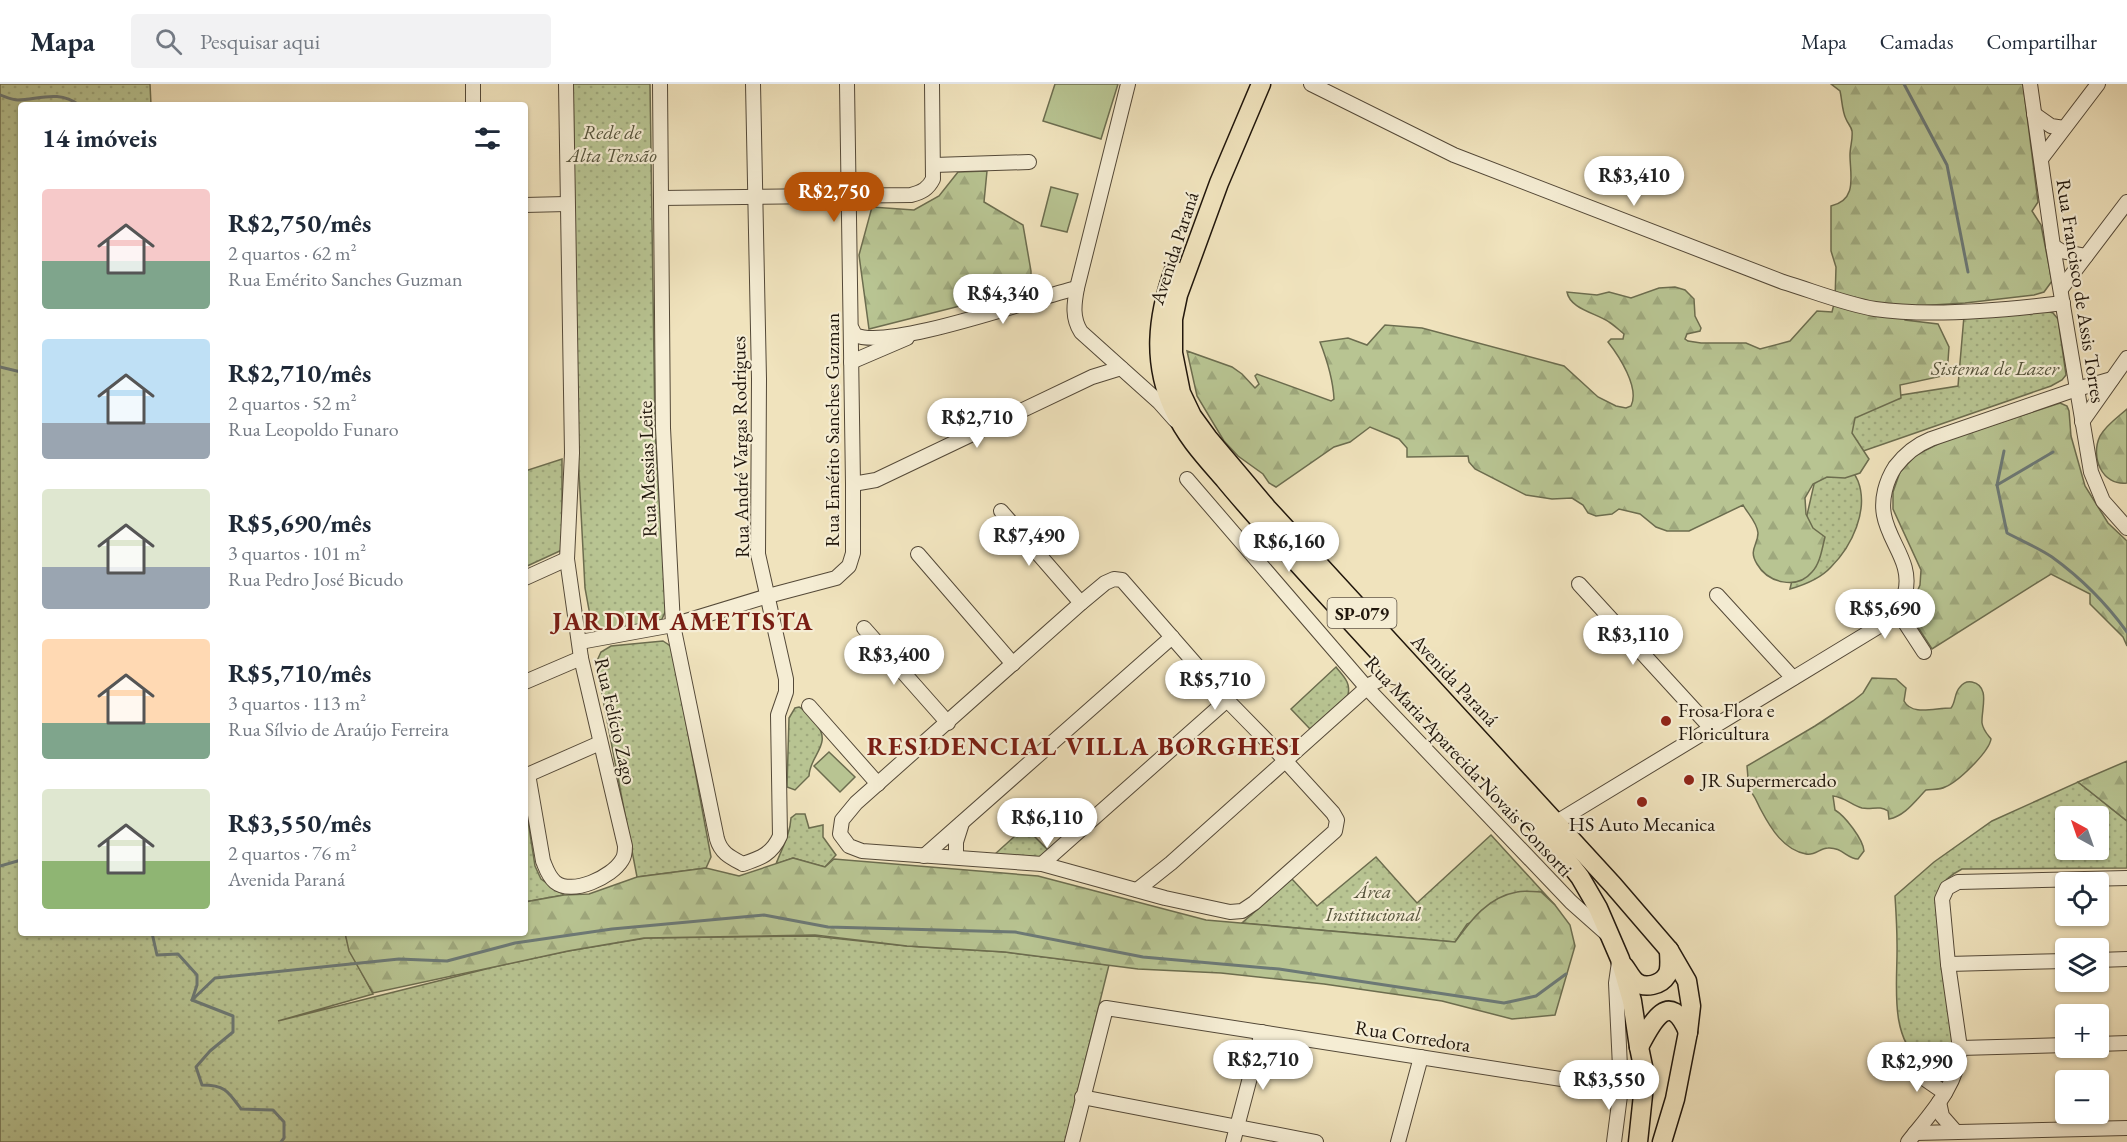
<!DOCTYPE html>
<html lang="pt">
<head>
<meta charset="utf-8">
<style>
	body { margin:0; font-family:"EB Garamond",serif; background:#f2f2f3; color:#1f2937; height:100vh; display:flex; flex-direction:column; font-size:22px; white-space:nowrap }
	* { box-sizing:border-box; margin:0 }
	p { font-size:20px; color:#747a83 }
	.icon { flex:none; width:33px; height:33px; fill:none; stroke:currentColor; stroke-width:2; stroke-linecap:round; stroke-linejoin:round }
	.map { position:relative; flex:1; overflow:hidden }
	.details { position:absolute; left:18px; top:18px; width:510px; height:834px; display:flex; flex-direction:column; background:#fff; border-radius:6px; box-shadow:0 2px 4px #0004 }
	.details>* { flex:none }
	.needle { width:39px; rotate:320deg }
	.tools { position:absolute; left:2055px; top:722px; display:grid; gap:12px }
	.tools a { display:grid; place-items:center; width:54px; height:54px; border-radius:6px; background:#fff; box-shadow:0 2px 4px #0004; font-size:30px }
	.price { position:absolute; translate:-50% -51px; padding:0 14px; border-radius:21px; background:#fff; color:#222; font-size:20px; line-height:39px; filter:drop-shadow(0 2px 3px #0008) }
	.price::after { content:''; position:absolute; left:50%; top:36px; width:18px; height:14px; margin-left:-9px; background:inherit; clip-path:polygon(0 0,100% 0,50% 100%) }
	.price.on { background:#b45309; color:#fff }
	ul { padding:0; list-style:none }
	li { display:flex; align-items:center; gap:18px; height:150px; padding:0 24px }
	li span { display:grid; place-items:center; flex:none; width:168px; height:120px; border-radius:6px; color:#555 }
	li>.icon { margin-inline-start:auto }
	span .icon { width:72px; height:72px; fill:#fffc; stroke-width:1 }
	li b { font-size:26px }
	h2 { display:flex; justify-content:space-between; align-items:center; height:72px; padding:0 24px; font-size:26px }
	header { display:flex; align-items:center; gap:36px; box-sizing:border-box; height:84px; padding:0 30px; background:#fff; border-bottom:2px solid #e0e1e3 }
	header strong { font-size:28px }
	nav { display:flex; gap:33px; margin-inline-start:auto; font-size:21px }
	.search { width:420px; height:54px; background:#f2f2f3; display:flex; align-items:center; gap:15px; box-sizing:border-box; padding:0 21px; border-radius:6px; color:#747a83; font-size:22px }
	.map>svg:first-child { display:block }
	.green { fill:url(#green-dots); stroke:#6c6d4f; stroke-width:1.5; fill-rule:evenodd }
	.forest { fill:url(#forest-firs); stroke:#6c6d4f; stroke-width:1.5 }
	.pitch { fill:#b8c492; stroke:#6c6d4f; stroke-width:1.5 }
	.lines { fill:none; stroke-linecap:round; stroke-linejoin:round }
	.stream { stroke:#6c7976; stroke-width:3 }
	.minor-casing { stroke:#544938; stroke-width:16 }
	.major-casing { stroke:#20160c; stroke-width:21 }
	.minor { stroke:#f5edd4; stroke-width:14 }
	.major { stroke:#f0e3bd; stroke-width:18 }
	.poi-dot { fill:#8f2418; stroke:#f5edd4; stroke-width:2 }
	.labels { text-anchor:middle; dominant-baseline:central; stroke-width:4.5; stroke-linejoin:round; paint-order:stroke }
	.shield { fill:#f5edd4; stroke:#605648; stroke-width:1.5 }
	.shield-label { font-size:18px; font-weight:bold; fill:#20160c }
	.park-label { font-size:20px; font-style:italic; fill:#55533b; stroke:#f5edd4 }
	.street-label { font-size:20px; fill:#20160c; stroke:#f5edd4 }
	.poi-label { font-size:20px; fill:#20160c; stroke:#f5edd4; text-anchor:start }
	.district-label { font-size:26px; font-weight:bold; letter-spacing:1.5px; fill:#7a1f14; stroke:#f5edd4 }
</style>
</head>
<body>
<header>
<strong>Mapa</strong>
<div class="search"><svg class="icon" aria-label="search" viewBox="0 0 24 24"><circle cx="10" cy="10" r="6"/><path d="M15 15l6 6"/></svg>Pesquisar aqui</div>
<nav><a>Mapa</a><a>Camadas</a><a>Compartilhar</a></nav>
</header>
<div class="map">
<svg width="2127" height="1058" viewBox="0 0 2127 1058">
	<defs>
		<pattern id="green-dots" width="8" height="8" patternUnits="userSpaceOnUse" patternTransform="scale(1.5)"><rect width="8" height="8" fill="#b8c492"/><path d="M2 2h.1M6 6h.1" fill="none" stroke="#9ea87d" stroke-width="1.8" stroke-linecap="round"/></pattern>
		<pattern id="forest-firs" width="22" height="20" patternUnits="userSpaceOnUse" patternTransform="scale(1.5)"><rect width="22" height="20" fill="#b8c492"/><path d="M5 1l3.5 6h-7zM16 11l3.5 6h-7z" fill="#9ea87d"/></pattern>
	</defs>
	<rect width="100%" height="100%" fill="#f0e3bd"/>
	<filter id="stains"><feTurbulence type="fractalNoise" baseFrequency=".00333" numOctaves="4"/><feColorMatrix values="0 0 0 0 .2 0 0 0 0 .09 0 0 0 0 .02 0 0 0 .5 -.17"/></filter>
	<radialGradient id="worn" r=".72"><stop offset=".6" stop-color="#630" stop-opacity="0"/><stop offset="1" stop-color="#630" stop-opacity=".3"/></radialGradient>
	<!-- green -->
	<g class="green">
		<polygon points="0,0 150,0 151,21 21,21 21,849 345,849 350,867 373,910 278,937 498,882 568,867 646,854 813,852 907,862 1005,868 1109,881 1065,1058 0,1058"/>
		<polygon points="573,0 650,0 655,347 666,526 662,535 656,539 606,546 597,544 591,537 585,504 578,371"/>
		<path d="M2044,226l9,3 5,6 8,56 -4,5 -11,6 -211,73c7,6 15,14 18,22 11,29 -6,65 -27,86 -10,11 -27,18 -41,22l42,-183 126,-20 6,-70z"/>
		<polygon points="562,375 562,466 525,483 525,387"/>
		<polygon points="663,557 672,563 711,773 706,784 637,793 596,579 601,568 611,562"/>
		<path d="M1336,583c7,9 15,15 12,28l-38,34 -19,-20z"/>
		<path d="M799,623c8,3 12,10 17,16 17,22 -6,31 -7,53l-14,14 -8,-3 2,-69 6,-10z"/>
		<path d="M2078,698l49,39v47l-165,1c-23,12 -24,20 -24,44l17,142 -5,11c-11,6 -19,6 -29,-3 -33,-29 -23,-81 -24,-120 0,-16 -1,-31 -2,-47l39,-34 58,-41zM2066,732h32v33h-32z"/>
		<polygon points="525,717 535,782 541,795 564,811 525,818"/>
		<path d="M796,730h9l4,14 14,-3v12l13,18 -11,12 -32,-9 -17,6c6,-16 14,-29 15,-46z"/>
		<polygon points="1025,743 1048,766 1041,773 995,770"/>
		<polygon points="1491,751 1555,821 1541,808 1467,840 1455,858 1242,839 1292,795 1317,822 1376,773 1417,819"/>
	</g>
	<!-- forest -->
	<g class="forest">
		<path d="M1831,0h192l15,118 -6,9 9,14 11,56 -8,11 -10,3 -69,8 -64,4 4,13 33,4 11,23 -2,28 -47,10 1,13 -46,20 -3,15 17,26 -9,14 -15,5 -18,-1 -14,7 -8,14 1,16 7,14 12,9c-3,12 -5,27 -13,35 -15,18 -44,11 -55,-8 -9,-14 1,-19 1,-31 -1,-11 -10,-19 -15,-28l-54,26h-22l-11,-4 -16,-13 -21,-5 -7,5 -16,2 -8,-3 -5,-8 -11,-7 -20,1 -26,-4 -51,-26 -6,-7 -1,-6 -61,1v-9l-8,-9 -29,-12 -20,15 -16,5 -58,40 -7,-4 -6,-9 -25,-18 -14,-15 -27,-45 -10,-45 45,16 10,7 13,14 4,-4 -4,-8 2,-2 74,27 3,-2c-1,-20 -7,-39 -14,-57l28,-4 19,7 18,-20 37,3 142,38 34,31 18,9 10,2 5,-2c9,-18 -12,-50 -23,-64l3,-3h12l1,-5c-5,-4 -10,-9 -15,-12 -13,-9 -39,-13 -42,-30l30,3 12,-3 22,6 28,-10 16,-1 10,3 9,9 1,17 6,12 -1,3 -13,3 -2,5 3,2 13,2h45l14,6 30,-8 27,-30 15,1 3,-12 1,-33 -5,-16v-45c27,-6 19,-31 19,-51 0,-8 3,-16 2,-24 -1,-5 -4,-7 -6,-12 -4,-8 -4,-20 -6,-28z"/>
		<polygon points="987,87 984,118 1023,141 1031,187 1031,204 869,245 859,171 872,123 914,126 939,112 958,88"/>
		<polygon points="2060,319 2067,322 2069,327 2071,352 2085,402 2108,439 2127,457 2127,562 2123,553 2090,520 2090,510 2051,490 1932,565 1912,534 1913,517 1920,501 1921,486 1893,425 1893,408 1900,388 1916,371 1944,357"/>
		<path d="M2127,325v74c-25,3 -37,-26 -27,-47 6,-11 18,-19 27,-27z"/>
		<path d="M1872,594l24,1 10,9 -2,13c8,15 30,7 47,7 5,-6 3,-15 9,-21 3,-4 7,-6 12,-5 19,4 9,28 10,41 1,7 5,11 9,16 -2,13 -33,43 -46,48 -5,3 -13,2 -19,3 -11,11 -21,26 -37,29l-1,-8c-9,-6 -16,-1 -26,-3 -10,-3 -18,-11 -29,-12l2,14c10,6 28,29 29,41l-6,8c-11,0 -16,-12 -30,-11 -8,0 -13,8 -22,6 -22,-4 -35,-25 -45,-44 -4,-7 -6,-15 -12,-20l-2,-24 68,-40 38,-25 10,-8z"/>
		<polygon points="2127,677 2127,737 2078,698"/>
		<path d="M793,774l32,9 9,-8 204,17 168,44 249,22c16,-22 33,-45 62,-50 7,-2 16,0 24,0l14,13 15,20 5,21 -20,69 -43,4 -70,-18 -118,-17 -103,-11 -83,-4 -133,-17 -98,-6 -92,-11 -171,3 -76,13 -195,42 -24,-42 -4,-18h180v-31l39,-7 25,-1 48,-17 69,-9 33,8z"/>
	</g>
	<!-- pitch -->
	<g class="pitch">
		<polygon points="1055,0 1118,0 1101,55 1043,37"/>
		<polygon points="1051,103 1078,110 1067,148 1041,142"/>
		<polygon points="829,668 855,693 840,708 814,682"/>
	</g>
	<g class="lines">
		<!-- stream -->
		<g class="stream">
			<polyline points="1904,0 1947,81 1968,188"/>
			<path d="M0,11c6,2 12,5 18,5 22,-1 41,-10 61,5"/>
			<polyline points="0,283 21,288"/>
			<path d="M2004,367l-7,34 10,48c15,8 32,15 45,24 29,21 54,46 75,75"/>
			<polyline points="1997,401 2053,368"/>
			<polyline points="0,782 21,776"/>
			<path d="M152,849l5,22 21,-1 19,21v10l-5,15 41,16v16l-23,19 -14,16 6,18c23,0 26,6 39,24l32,1 11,12v16l-3,4"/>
			<polyline points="192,916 215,894 399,875 447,877 515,859 612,845 764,831 828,843 1015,848 1143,873 1279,885 1504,919 1536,912 1566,890"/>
		</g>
		<!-- minor casing -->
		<g class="minor-casing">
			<g id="minor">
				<polyline points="473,0 473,21"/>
				<path d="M660,0l3,344 10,197 44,214c4,14 13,18 26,25 18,-6 29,-10 37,-28l-2,-121 8,-23v-13l-28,-125 1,-175 -6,-295"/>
				<path d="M1128,0l-51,204c-3,16 -5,30 4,44l78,70 16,18"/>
				<path d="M1311,0l143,71 329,127c30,9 62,22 92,27 55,8 132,1 188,-6"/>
				<polyline points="2030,0 2053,162 2091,388 2103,417 2127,444"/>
				<polyline points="2034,30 2051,42 2064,44"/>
				<polyline points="2041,75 2098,0"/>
				<polyline points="934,81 1029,78"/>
				<path d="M661,114l250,-3c11,-3 17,-6 22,-16l-1,-95"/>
				<polyline points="525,121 566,120"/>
				<polyline points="2053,162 2061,167 2086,172"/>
				<polyline points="2061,205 2127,118"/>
				<path d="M852,245l3,6c34,16 179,-37 222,-47"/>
				<polyline points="851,278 907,254"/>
				<polyline points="2082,338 2127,274"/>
				<polyline points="1187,395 1367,604 1571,818 1607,850"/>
				<polyline points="853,400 876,396 1092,293 1121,284"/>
				<polyline points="1001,427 1081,519"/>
				<polyline points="918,470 1013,580"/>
				<polyline points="525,494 567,475"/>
				<polygon points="1114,495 1122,496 1227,616 1271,661 1333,729 1337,736 1335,747 1254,819 1242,827 1230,828 1165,814 1042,780 862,767 849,762 840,750 842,736 856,719 1081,519 1105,499"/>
				<polyline points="1579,500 1710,643"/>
				<polyline points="1717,511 1793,594"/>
				<polyline points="1898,528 1924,568"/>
				<polyline points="864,544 948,639"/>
				<polyline points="580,558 673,541 768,512 836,494 849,482 853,469 853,400 847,0"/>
				<polyline points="525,598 581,574"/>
				<polyline points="809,622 878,700"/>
				<path d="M528,690l15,87c3,7 5,15 12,21 17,14 57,-5 67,-22 3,-4 3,-9 3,-14l-44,-188 -14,-99 5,-106 -6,-369"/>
				<polyline points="525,692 600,659"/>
				<path d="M1555,739l326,-198c14,-9 20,-16 24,-32 8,-30 -16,-50 -21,-78 -3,-16 2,-34 11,-48 10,-13 21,-22 36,-28l146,-50 35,-10"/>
				<polyline points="924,772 1172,553"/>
				<polyline points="956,773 956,758 962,739"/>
				<polyline points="1042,780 1227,616"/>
				<polyline points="1137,806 1171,779 1371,600 1388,592 1405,595"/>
				<polyline points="2098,876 2127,875"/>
				<polyline points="1948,880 2066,877"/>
				<polyline points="2098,960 2127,959"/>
				<polyline points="1960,964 2066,961"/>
				<polyline points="1906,982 1945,1009"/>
				<polyline points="1082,1013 1316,1058"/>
				<polyline points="1939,1018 1942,1032 1956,1048"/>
				<polyline points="1915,1049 2127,1044"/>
				<polyline points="1072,1058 1106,924 1644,1008"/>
				<polyline points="1233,1058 1262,948"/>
				<polyline points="1398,1058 1421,973"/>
				<polyline points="1614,1058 1621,1004 1616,899 1619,878"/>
				<path d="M1908,1058c22,-28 50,-56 52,-94l-12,-84 -6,-65 5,-11 11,-6 169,-4"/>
			</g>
		</g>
		<!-- major casing -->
		<g class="major-casing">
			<g id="major">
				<polyline points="1261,0 1219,99 1178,211 1173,235 1173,269 1181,309 1192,332 1208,354 1267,424 1613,801 1669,866 1687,897 1691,922 1688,948 1675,1015 1662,1058"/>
				<path d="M1174,186c-17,47 -22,93 0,140 12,27 32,48 51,70 19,23 39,45 59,68 86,96 174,189 261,284l35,45 18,31 22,51 12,42 7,46 6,29 -7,66"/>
				<path d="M1624,882c4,5 7,12 12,16 9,7 25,3 31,-7 4,-7 2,-17 2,-25"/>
				<path d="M1639,963c12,-23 30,-60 49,-15"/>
			</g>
		</g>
		<!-- minor -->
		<use href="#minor" class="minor"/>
		<!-- major -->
		<use href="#major" class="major"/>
	</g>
	<!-- markers -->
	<g class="poi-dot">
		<circle cx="1666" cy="637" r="6"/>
		<circle cx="1689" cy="696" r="6"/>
		<circle cx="1642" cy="718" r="6"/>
	</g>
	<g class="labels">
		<!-- shield labels -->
		<rect class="shield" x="1327.5" y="514" width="69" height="30" rx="4.5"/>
		<g class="shield-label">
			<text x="1362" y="529">SP-079</text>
		</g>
		<!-- park labels -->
		<g class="park-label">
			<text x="612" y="48">Rede de<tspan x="612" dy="23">Alta Tensão</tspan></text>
			<text x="1995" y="284">Sistema de Lazer</text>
			<text x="1373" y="807">Área<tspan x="1373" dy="23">Institucional</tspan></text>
		</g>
		<!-- street labels -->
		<g class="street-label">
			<text transform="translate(1174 164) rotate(-72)">Avenida Paraná</text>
			<text transform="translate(2081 207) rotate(81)">Rua Francisco de Assis Torres</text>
			<text transform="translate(832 346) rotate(-90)">Rua Emérito Sanches Guzman</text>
			<text transform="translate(740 363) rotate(-91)">Rua André Vargas Rodrigues</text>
			<text transform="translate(647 385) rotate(-92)">Rua Messias Leite</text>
			<text transform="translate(1455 596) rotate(47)">Avenida Paraná</text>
			<text transform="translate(616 637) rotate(77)">Rua Felício Zago</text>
			<text transform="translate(1469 682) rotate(47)">Rua Maria Aparecida Novais Consorti</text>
			<text transform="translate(1413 952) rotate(9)">Rua Corredora</text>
		</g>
		<!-- poi labels -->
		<g class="poi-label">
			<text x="1678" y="626">Frosa Flora e<tspan x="1678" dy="23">Floricultura</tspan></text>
			<text x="1701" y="696">JR Supermercado</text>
			<text x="1642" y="740" text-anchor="middle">HS Auto Mecanica</text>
		</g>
		<!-- district labels -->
		<g class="district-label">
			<text x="683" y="537">JARDIM AMETISTA</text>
			<text x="1084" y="662">RESIDENCIAL VILLA BORGHESI</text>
		</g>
	</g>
	<rect width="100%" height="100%" filter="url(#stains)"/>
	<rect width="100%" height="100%" fill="url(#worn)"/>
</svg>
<div class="tools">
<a><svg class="needle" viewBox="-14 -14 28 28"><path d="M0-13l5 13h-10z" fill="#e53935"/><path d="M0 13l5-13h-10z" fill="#747a83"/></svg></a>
<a><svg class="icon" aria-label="locate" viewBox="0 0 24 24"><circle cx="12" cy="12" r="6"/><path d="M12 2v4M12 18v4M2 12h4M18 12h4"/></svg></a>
<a><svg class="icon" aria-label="layers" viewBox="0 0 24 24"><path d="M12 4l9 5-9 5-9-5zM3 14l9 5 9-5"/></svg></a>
<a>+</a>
<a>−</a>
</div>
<b class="price" style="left:1634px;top:123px">R$3,410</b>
<b class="price on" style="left:834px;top:139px">R$2,750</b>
<b class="price" style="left:1003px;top:241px">R$4,340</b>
<b class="price" style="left:977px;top:365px">R$2,710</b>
<b class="price" style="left:1029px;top:483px">R$7,490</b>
<b class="price" style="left:1289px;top:489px">R$6,160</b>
<b class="price" style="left:1885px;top:556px">R$5,690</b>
<b class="price" style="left:1633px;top:582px">R$3,110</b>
<b class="price" style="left:894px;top:602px">R$3,400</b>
<b class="price" style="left:1215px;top:627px">R$5,710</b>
<b class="price" style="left:1047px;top:765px">R$6,110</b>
<b class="price" style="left:1263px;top:1007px">R$2,710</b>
<b class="price" style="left:1917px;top:1009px">R$2,990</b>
<b class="price" style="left:1609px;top:1027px">R$3,550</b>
<section class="details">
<h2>14 imóveis<svg class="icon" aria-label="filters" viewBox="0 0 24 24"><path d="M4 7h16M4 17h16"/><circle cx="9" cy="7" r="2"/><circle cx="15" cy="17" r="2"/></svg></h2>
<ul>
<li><span style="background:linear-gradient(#f6c9c9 60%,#7fa58c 0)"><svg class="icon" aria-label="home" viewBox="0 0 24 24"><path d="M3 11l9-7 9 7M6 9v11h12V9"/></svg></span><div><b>R$2,750/mês</b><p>2 quartos · 62 m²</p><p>Rua Emérito Sanches Guzman</p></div></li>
<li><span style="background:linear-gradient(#bfe0f5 70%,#9aa5b1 0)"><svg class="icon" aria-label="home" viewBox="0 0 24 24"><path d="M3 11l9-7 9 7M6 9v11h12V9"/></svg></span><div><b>R$2,710/mês</b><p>2 quartos · 52 m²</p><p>Rua Leopoldo Funaro</p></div></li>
<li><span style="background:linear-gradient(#dfe7d0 65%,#9aa5b1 0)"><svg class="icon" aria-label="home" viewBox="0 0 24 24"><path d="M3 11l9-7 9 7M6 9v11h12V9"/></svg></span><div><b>R$5,690/mês</b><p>3 quartos · 101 m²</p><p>Rua Pedro José Bicudo</p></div></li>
<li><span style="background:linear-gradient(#ffd9b3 70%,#7fa58c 0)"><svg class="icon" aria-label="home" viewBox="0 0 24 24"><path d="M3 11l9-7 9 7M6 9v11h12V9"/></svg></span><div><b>R$5,710/mês</b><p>3 quartos · 113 m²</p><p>Rua Sílvio de Araújo Ferreira</p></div></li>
<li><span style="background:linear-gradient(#dfe7d0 60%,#8fb573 0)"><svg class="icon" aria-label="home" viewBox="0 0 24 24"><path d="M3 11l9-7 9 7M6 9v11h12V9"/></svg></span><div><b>R$3,550/mês</b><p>2 quartos · 76 m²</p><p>Avenida Paraná</p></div></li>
</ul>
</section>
</div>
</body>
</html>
